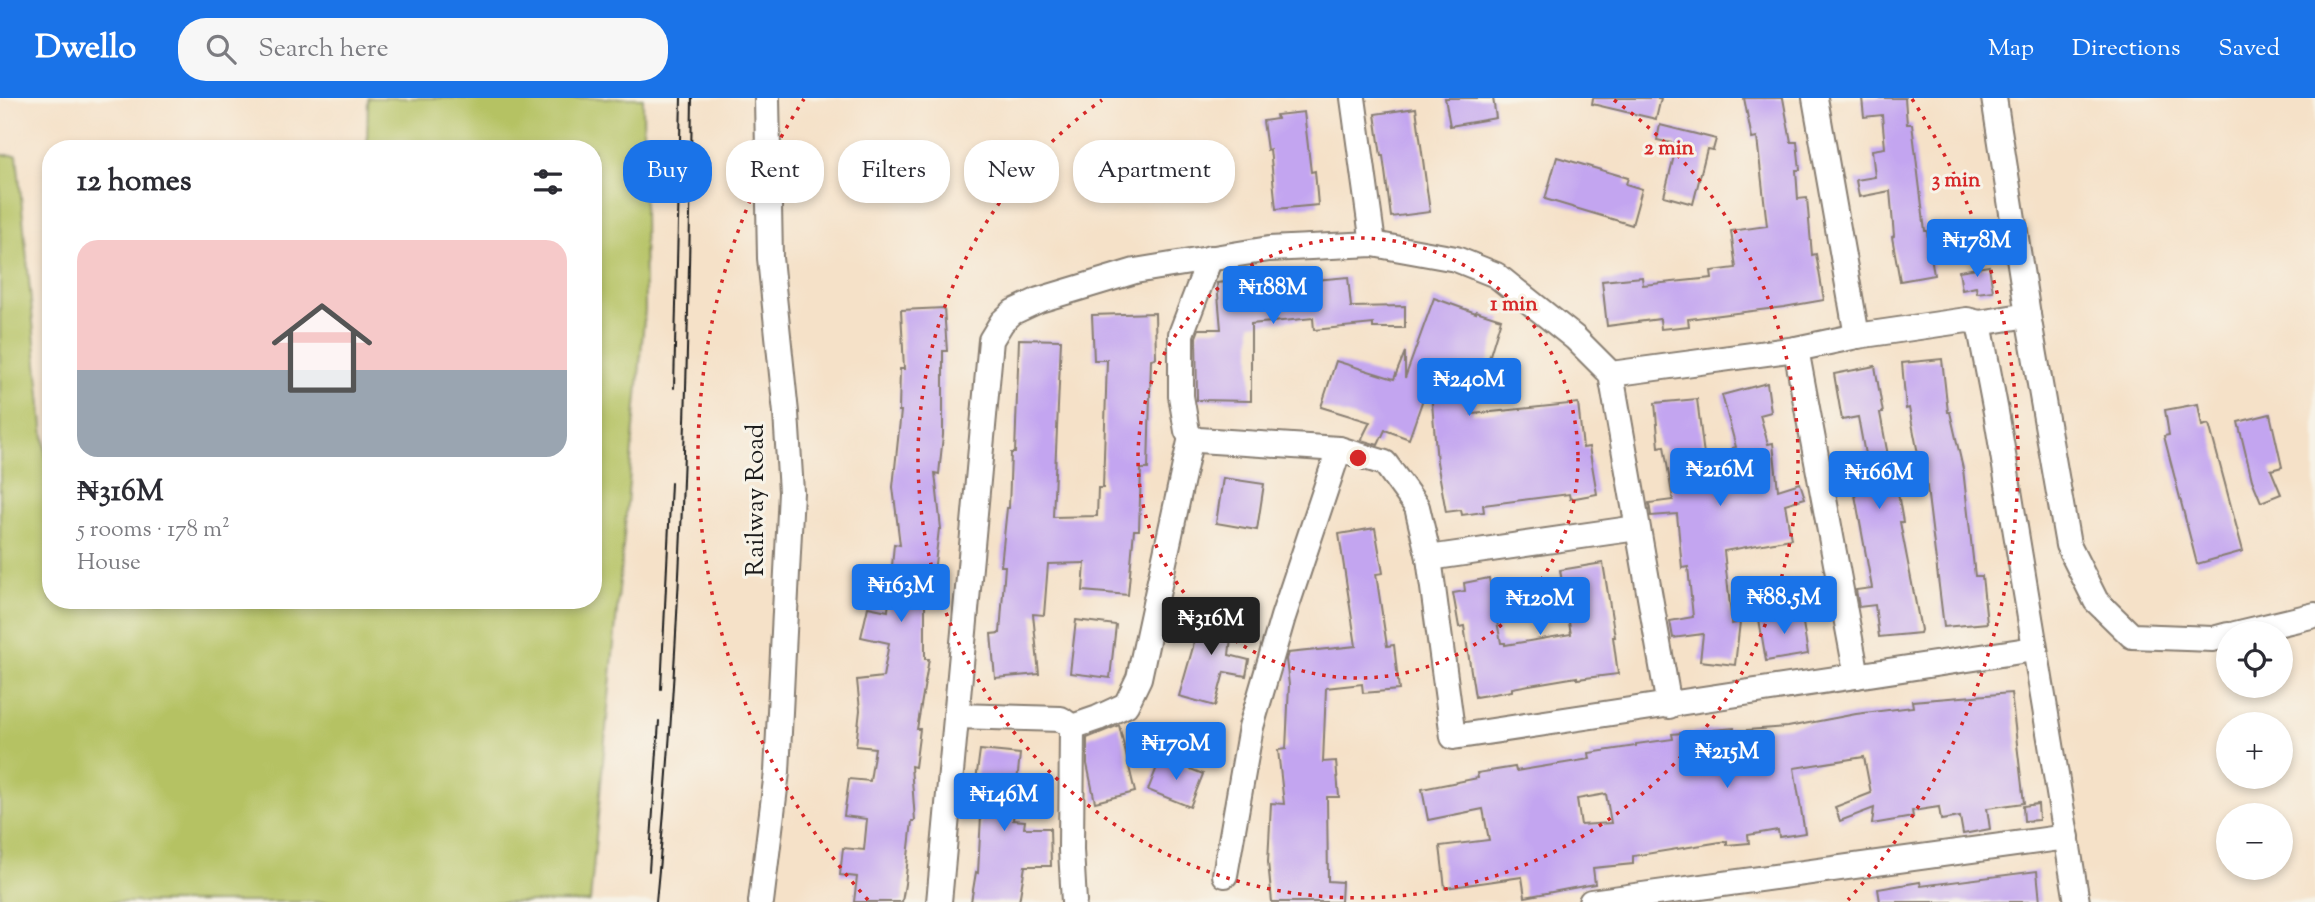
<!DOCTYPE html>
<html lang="en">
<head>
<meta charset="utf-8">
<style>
	body { margin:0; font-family:"Sorts Mill Goudy",serif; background:#f7f7f7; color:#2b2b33; height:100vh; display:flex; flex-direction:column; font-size:26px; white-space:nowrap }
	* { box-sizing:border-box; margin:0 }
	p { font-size:23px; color:#7c7c81 }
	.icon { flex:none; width:38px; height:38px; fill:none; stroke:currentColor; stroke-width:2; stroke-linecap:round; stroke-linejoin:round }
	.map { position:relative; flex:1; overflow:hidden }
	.details { position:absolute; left:42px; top:42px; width:560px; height:469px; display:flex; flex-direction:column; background:#fff; border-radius:28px; box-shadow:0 4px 10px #0003 }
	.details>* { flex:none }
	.guide { position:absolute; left:623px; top:42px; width:665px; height:63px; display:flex; gap:14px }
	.tools { position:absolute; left:2216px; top:523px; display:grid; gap:14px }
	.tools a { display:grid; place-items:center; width:77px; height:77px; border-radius:50%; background:#fff; box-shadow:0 4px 10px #0003; font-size:35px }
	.price { position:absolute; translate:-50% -60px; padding:0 16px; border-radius:7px; background:#1a73e8; color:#fff; font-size:23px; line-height:46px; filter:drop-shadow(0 2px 4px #0008) }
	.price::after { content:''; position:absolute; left:50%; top:42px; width:21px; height:16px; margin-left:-10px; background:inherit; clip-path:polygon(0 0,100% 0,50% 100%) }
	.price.active { background:#222; color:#fff }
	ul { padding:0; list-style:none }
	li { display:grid; align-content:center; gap:14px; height:371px; padding:0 35px }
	li span { display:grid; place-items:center; height:217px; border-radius:21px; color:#555 }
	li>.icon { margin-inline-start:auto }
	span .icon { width:126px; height:126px; fill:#fffc; stroke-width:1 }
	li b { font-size:30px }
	h2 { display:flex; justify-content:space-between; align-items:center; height:84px; padding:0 35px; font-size:30px }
	.pill { padding:0 24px; border-radius:28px; background:#fff; box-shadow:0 4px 10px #0003; font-size:24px; line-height:63px }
	.pill.active { background:#1a73e8; color:#fff }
	header { display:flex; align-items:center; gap:42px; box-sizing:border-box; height:98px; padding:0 35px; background:#1a73e8; color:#fff }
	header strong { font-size:33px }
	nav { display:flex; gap:38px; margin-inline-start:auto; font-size:24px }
	.search { width:490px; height:63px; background:#f7f7f7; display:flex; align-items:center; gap:18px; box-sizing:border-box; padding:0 24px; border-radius:28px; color:#7c7c81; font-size:26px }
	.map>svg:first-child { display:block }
	.green { fill:#b5c264; stroke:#686f40; stroke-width:2 }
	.building { fill:#c3a5f0; fill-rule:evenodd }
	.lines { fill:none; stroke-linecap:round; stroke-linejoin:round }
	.minor-casing { stroke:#887e72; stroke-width:28 }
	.minor { stroke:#fff; stroke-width:24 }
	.tram { stroke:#1c1c1c; stroke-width:2 }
	.ring { fill:none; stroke:#d62828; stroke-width:3.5; stroke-dasharray:3.5 7 }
	.labels { text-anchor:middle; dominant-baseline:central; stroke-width:6; stroke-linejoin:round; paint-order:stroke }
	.street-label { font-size:26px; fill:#1c1c1c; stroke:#f7f3e8 }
	.centre { fill:#d62828; stroke:#f7f3e8; stroke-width:3.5 }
	.ring-label { font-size:21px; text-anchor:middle; font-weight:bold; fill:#d62828; stroke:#f7f3e8; stroke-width:6; stroke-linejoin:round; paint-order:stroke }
</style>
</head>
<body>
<header>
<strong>Dwello</strong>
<div class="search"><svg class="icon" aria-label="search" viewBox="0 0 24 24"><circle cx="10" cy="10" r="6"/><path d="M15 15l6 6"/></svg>Search here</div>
<nav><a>Map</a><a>Directions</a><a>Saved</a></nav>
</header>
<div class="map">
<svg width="2315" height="804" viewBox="0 0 2315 804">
	<rect width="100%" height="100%" fill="#f7f3e8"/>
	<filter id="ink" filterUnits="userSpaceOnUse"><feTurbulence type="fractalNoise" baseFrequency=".0143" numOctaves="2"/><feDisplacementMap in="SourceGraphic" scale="14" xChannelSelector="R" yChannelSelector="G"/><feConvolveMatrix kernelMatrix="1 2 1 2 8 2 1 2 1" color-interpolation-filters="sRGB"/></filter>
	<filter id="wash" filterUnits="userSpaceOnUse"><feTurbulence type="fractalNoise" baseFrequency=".00686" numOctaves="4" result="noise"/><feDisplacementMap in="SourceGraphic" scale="28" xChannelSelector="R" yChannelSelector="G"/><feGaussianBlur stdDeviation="1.57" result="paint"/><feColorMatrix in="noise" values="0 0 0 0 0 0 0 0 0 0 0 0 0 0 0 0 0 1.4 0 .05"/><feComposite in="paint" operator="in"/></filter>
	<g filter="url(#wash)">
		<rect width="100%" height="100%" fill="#f5e1c8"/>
		<!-- green -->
		<polygon class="green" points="368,0 643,0 645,212 590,804 0,804 0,57 17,57 51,411 51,502 593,502 593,51 367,51"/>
		<g id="blocks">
			<!-- building -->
			<g class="building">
				<polygon points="1445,0 1493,0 1496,20 1450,28"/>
				<polygon points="1593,0 1661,0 1656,21 1592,6"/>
				<polygon points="1744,0 1783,0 1791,44 1797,44 1800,72 1796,72 1798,101 1807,100 1812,157 1816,156 1824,202 1784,209 1688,221 1689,228 1661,231 1660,221 1607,228 1602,183 1642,179 1643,187 1712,180 1711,173 1736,170 1731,133 1767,128 1757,40 1752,41"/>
				<polygon points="1862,0 1905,0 1907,26 1912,26 1925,133 1927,133 1934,177 1900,183 1892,139 1894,138 1890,93 1859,99 1856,82 1875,79 1872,52 1885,50 1882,17 1864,19"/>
				<polygon points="1416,10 1430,114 1391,119 1383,58 1381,58 1375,16"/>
				<polygon points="1304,14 1311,74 1315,73 1318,107 1276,111 1270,51 1267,52 1263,23 1277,21 1276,17"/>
				<polygon points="1660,27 1716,41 1713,52 1707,51 1693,106 1664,98 1677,46 1657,42"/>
				<polygon points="1557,59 1628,80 1626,86 1642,91 1632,127 1545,101"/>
				<polygon points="1989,168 1993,193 1977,195 1976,189 1962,192 1959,173"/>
				<polygon points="1292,178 1293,184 1348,179 1351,209 1405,208 1405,230 1373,230 1373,226 1314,232 1313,220 1251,226 1251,303 1197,302 1196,239 1199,231 1221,231 1217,185"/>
				<polygon points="1434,200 1476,215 1476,213 1501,221 1472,316 1578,305 1583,350 1589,349 1597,396 1570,401 1569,396 1483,407 1484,414 1462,417 1461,412 1446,414 1437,364 1430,281 1409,341 1385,332 1378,347 1361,342 1370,324 1321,309 1336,263 1394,281 1405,254 1405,280"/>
				<polygon points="944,210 947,253 943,253 943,337 939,376 935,375 941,431 939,431 932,492 925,491 925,561 929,561 917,631 920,631 915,669 911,668 915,723 912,723 905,786 902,804 854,804 857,779 840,777 843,750 864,752 867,721 844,718 849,681 870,683 875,650 856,648 860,612 857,582 883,579 889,545 861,539 868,509 888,513 894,446 900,447 893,389 901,313 899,313 900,271 904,271 901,212"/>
				<polygon points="1155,215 1156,260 1151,261 1148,371 1141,371 1139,432 1134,432 1128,497 1083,493 1085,465 1048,466 1044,517 1033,516 1039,576 995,580 991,536 1000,535 1005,468 1001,468 1007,410 1009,410 1011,355 1015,355 1019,241 1061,242 1053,419 1097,418 1098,390 1103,390 1107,262 1094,262 1092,217"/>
				<polygon points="1942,261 1948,314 1950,314 1963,371 1975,478 1982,478 1987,525 1944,529 1924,365 1920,366 1909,310 1906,311 1902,265"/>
				<polygon points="1875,268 1883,315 1880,315 1892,379 1895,378 1903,424 1900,424 1921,532 1920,535 1879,539 1875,507 1859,509 1856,492 1872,490 1853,386 1870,383 1858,319 1842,322 1834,276"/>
				<polygon points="1767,285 1771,314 1760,317 1768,346 1773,345 1778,392 1800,385 1805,400 1785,406 1791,441 1724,453 1732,526 1740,524 1735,567 1700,563 1703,536 1673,540 1670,523 1693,519 1688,469 1682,470 1677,416 1651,418 1649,405 1673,402 1664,348 1659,349 1655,305 1697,301 1704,357 1732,353 1732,350 1736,349 1722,297"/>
				<polygon points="2198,306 2202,328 2209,326 2243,453 2197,466 2164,338 2169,337 2165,312"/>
				<polygon points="2270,316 2282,369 2271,372 2281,396 2261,404 2252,382 2238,324"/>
				<polygon points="1223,380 1264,386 1257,432 1216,425"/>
				<polygon points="1375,430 1383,475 1376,476 1387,548 1394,547 1399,592 1363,595 1362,586 1326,590 1323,664 1336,663 1339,699 1327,699 1328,783 1342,784 1341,804 1272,804 1268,764 1271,705 1284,706 1278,652 1286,651 1289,587 1286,561 1288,555 1356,548 1339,436"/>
				<polygon points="1603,465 1615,539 1613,539 1618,576 1577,581 1577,579 1512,590 1512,593 1475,599 1464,528 1459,529 1453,495 1465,493 1464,485 1489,480 1501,545 1505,545 1505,547 1571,536 1560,472"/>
				<polygon points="1197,510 1234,514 1229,557 1249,562 1246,578 1224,574 1215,608 1179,598 1193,549"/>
				<polygon points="1801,513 1808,556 1766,563 1759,521"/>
				<polygon points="1076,522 1116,527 1110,580 1070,575"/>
				<path d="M2011,595l13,110 -37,5 3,21 -27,5 -3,-17 -19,3 -2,-13 -27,4 1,6 -41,7 2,-16 -34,13 -5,-14 36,-14 -7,-36 -70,11 11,65 -26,4 -1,-7 -30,5 1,8 -22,2v-4l-94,15v8l-40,4 2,16 -70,13 -3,-20 -77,11 -5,-42 49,-6 -6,-31 -55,11 -6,-31 56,-11 -1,-5 38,-6 1,4 74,-12 -1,-6 47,-7v-2l37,-5 -1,-5 62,-6v3l54,-4 68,-13 57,-7 -1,-6zM1606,696l5,29 -30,2 -4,-26z"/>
				<polygon points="1119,627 1135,694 1095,704 1087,666 1087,640"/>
				<polygon points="980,652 1020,656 1013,722 1025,723 1024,730 1050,730 1051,768 1025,768 1019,804 971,804 976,774 978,775 982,699 974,698"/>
				<polygon points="1161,659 1203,676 1190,709 1148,692"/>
				<polygon points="2038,706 2039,722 2024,723 2023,708"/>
				<polygon points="2037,773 2040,804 1880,804 1878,791 1920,784 1921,788"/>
			</g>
		</g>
	</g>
	<g filter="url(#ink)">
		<use href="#blocks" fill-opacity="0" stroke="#887e72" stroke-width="2"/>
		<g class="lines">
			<!-- minor casing -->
			<g class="minor-casing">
				<g id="minor">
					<polyline points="1353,0 1373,146"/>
					<polyline points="1815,0 1857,238"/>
					<polyline points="1994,0 2028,217 2068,447 2096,503 2132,538 2213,541 2228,537"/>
					<polyline points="1210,160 1181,236 1181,298 1187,333 1191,339 1198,342 1339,351 1385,365 1417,409 1429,460 1453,639 2034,551"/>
					<polyline points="1979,225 2028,217"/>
					<polyline points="1796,251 1857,578"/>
					<polyline points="1611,276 1669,608"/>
					<polyline points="1429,460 1637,430"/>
					<polyline points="2235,536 2315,517"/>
					<polyline points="956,618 1061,621 1072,629"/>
					<polyline points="1072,629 1098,620 1126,607 1139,580 1191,339"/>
					<polyline points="1072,629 1071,752 1074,804"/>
					<polyline points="1225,777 1251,629 1283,519 1339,351"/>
					<polyline points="761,804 777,674 791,394 786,315 770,160 767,0"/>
					<polyline points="939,804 991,242 1002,224 1013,214 1039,202 1135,173 1269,151 1373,146 1456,161 1496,177 1575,240 1611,276 1796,251 1857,238 1967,222 1979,225 1996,314 2077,804"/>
					<polyline points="1591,804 2067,739"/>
				</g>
			</g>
			<!-- minor -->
			<use href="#minor" class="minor"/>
			<!-- tram -->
			<g class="tram">
				<polyline points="674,290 681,0"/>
				<polyline points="661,591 671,385"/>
				<polyline points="649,773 659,623"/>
				<path d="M656,804c26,-267 32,-536 36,-804"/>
			</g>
		</g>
	</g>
	<!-- distance rings -->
	<g class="ring">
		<circle cx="1358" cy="360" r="220"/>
		<path d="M1614 2A440 440 0 1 1 1102 2"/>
		<path d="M868 802A660 660 0 0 1 804 1M1912 1A660 660 0 0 1 1848 802"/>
	</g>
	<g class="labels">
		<!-- street labels -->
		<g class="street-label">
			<text transform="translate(756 402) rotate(-90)">Railway Road</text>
		</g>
	</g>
	<circle cx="1358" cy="360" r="10" class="centre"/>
	<g class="ring-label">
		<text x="1669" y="56">2 min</text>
		<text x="1956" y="88">3 min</text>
		<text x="1514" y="212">1 min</text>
	</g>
</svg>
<div class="tools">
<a><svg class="icon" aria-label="locate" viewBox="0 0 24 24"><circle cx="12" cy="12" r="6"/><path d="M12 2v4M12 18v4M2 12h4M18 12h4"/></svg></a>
<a>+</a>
<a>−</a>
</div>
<b class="price" style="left:1977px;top:181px">₦178M</b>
<b class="price" style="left:1273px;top:228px">₦188M</b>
<b class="price" style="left:1469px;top:320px">₦240M</b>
<b class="price" style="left:1720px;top:410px">₦216M</b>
<b class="price" style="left:1879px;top:413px">₦166M</b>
<b class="price" style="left:901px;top:526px">₦163M</b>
<b class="price" style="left:1784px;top:538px">₦88.5M</b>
<b class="price" style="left:1540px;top:539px">₦120M</b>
<b class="price active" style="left:1211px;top:559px">₦316M</b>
<b class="price" style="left:1176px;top:684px">₦170M</b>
<b class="price" style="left:1727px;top:692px">₦215M</b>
<b class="price" style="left:1004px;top:735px">₦146M</b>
<div class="guide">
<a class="pill active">Buy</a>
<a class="pill">Rent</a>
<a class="pill">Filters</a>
<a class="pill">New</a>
<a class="pill">Apartment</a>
</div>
<section class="details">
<h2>12 homes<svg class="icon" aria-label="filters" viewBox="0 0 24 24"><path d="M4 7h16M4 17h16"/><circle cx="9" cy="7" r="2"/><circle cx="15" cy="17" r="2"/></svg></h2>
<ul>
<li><span style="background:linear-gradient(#f6c9c9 60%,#9aa5b1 0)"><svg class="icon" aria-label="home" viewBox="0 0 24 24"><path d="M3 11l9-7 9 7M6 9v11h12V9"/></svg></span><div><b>₦316M</b><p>5 rooms · 178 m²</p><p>House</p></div></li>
</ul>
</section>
</div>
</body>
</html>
